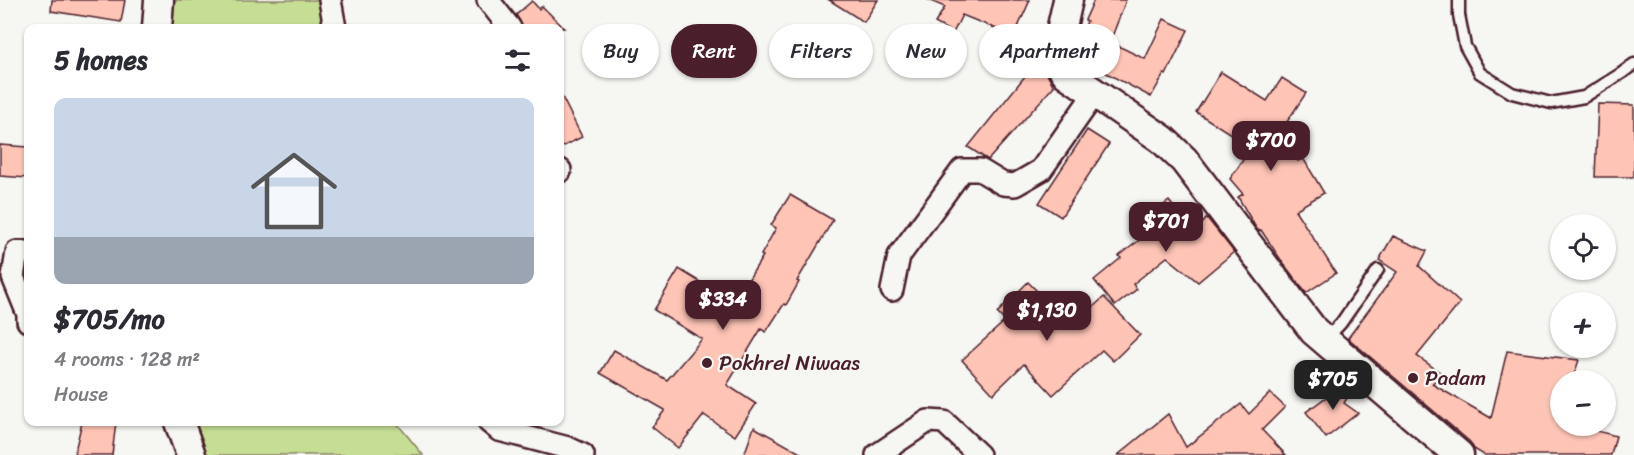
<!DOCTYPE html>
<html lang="en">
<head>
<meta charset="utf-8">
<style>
	body { margin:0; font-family:Sriracha,sans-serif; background:#f2f2f3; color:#2b2b33; height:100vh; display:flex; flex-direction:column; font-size:22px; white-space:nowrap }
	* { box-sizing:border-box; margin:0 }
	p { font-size:20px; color:#7c7c81 }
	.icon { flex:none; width:33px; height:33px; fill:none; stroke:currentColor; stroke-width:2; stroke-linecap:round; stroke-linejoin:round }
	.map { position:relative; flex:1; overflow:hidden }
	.panel { position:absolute; left:24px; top:24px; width:540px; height:402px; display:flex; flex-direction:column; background:#fff; border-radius:12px; box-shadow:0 2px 4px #0004 }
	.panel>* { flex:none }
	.banner { position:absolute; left:582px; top:24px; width:570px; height:54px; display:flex; gap:12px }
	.fabs { position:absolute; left:1550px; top:214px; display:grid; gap:12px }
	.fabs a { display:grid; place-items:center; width:66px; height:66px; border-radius:50%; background:#fff; box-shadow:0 2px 4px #0004; font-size:30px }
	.price { position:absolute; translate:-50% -51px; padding:0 14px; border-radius:12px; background:#4a1f2b; color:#fff; font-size:20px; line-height:39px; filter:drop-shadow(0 2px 3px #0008) }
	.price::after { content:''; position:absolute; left:50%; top:36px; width:18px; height:14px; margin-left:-9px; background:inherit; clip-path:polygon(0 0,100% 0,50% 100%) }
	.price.active { background:#222; color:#fff }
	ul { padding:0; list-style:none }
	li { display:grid; align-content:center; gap:12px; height:318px; padding:0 30px }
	li span { display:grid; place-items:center; height:186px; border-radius:12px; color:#555 }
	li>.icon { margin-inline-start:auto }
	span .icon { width:108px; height:108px; fill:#fffc; stroke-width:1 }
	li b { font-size:26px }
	h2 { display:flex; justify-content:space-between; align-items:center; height:72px; padding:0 30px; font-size:26px }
	.pill { padding:0 21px; border-radius:27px; background:#fff; box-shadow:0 2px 4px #0004; font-size:21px; line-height:54px }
	.pill.active { background:#4a1f2b; color:#fff }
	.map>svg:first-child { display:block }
	.green { fill:#c5de94; stroke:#887e60; stroke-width:1.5 }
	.building { fill:#fec4b6; stroke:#4a1f2b; stroke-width:1.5 }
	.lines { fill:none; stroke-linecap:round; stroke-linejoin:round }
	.lane-casing { stroke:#4a1f2b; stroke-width:15 }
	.street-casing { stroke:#4a1f2b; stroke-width:26 }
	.secondary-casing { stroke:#4a1f2b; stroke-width:33 }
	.lane { stroke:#f6f6f2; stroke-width:10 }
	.street { stroke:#f6f6f2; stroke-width:21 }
	.secondary { stroke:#f6f6f2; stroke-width:28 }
	.poi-dot { fill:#4a1f2b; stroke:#f6f6f2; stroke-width:2 }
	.labels { text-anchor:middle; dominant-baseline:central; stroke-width:4.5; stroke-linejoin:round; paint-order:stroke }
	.poi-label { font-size:21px; fill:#4a1f2b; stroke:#f6f6f2; text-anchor:start }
</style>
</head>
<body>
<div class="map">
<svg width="1634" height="455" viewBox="0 0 1634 455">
	<rect width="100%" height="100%" fill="#f6f6f2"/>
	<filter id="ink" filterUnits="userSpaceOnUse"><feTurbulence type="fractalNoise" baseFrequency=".0167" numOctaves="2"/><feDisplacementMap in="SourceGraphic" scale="12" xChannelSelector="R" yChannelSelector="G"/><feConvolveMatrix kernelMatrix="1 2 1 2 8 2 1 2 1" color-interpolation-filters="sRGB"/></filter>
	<g filter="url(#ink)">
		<!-- green -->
		<g class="green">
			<polygon points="167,0 325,0 330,28 165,28"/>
			<polygon points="195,422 396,422 423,455 205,455"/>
		</g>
		<!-- building -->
		<g class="building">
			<polygon points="52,0 125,0 121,22 51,11"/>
			<polygon points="829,0 878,0 864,22"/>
			<polygon points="928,0 1030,0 1014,36 962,15 953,33 935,23 945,7"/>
			<polygon points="1094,0 1126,0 1110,42 1083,33 1087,21 1085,20"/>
			<polygon points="532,1 539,9 542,6 564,28 522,28 520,21 516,15"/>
			<polygon points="1164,19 1188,30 1166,75 1164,74 1151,97 1097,68 1110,42 1145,59"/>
			<polygon points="1042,66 1054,86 988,160 968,147 1025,76"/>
			<polygon points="1221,72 1267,101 1282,78 1306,93 1279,134 1298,161 1303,158 1324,193 1295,210 1336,273 1306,293 1283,263 1261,230 1259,231 1256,228 1238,197 1243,194 1230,179 1245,157 1235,151 1242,141 1196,112"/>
			<polygon points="560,93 582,137 560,148"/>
			<polygon points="1598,104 1634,105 1634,177 1595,177"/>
			<polygon points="1087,130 1109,144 1061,217 1039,203"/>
			<polygon points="0,145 28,147 28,178 0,176"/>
			<polygon points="790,195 833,220 797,281 799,282 786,305 784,304 766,332 761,329 727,385 756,404 735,436 704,415 678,448 652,427 665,410 600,373 614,350 667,380 702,339 654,310 679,269 734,303 763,256 761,255 776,228 771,225"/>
			<polygon points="1169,201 1194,233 1207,218 1234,252 1198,282 1167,257 1133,284 1137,289 1115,306 1094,280 1121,258 1119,256 1156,227 1148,217"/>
			<polygon points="1393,236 1427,251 1419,266 1460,303 1417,356 1441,373 1432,384 1491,418 1507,351 1579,360 1572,381 1560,381 1560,426 1578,426 1616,436 1611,455 1484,455 1474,449 1470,442 1348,338 1397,272 1379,260"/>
			<polygon points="1028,282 1072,326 1104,297 1140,335 1113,361 1102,350 1053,395 1024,364 993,394 962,360 1005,321 997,313"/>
			<polygon points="1348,381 1354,387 1344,403 1358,413 1326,438 1306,412"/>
			<polygon points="1270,393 1285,407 1262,430 1286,455 1118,455 1168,414 1186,447 1241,404 1249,414"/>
			<polygon points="82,422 116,422 112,455 74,455"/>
			<polygon points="754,427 804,455 744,455"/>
		</g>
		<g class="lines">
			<!-- lane casing -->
			<g class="lane-casing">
				<g id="lane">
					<polyline points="1459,0 1459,15 1465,46 1480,73 1512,93 1551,103 1584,97 1622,73 1634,64"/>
					<polyline points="1326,339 1341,323 1378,270"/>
				</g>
			</g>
			<!-- street casing -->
			<g class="street-casing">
				<g id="street">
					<polyline points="330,0 335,28"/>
					<polyline points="488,0 510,28"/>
					<polyline points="560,171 560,170"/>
					<polyline points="28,252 17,252 13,277 28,314 28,321"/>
					<polyline points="892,290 899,256 962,170 980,170 1003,184 1015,185 1041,170 1095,93"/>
					<polyline points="489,422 499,430 568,448 583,455"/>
					<polyline points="877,455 928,421 944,422 979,455"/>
				</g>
			</g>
			<!-- secondary casing -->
			<g class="secondary-casing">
				<g id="secondary">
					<polyline points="1068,0 1057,49 1060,64 1067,74 1162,139 1184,160 1314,331 1459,455"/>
					<polyline points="157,28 159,0"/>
					<polyline points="179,422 191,455"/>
				</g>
			</g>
			<!-- lane -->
			<use href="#lane" class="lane"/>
			<!-- street -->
			<use href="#street" class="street"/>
			<!-- secondary -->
			<use href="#secondary" class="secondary"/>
		</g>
	</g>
	<!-- markers -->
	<g class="poi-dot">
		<circle cx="707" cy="363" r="6"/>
		<circle cx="1413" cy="378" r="6"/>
	</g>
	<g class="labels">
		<!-- poi labels -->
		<g class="poi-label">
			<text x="719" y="363">Pokhrel Niwaas</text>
			<text x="1425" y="378">Padam</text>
		</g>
	</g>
</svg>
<div class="fabs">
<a><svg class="icon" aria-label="locate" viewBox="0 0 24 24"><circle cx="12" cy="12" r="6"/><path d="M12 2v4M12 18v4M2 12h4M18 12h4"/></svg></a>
<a>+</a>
<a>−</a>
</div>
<b class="price" style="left:1271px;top:172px">$700</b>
<b class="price" style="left:1166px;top:253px">$701</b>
<b class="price" style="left:723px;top:331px">$334</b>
<b class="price" style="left:1047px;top:342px">$1,130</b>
<b class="price active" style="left:1333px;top:411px">$705</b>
<div class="banner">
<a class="pill">Buy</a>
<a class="pill active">Rent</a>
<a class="pill">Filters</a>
<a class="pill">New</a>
<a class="pill">Apartment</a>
</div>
<section class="panel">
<h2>5 homes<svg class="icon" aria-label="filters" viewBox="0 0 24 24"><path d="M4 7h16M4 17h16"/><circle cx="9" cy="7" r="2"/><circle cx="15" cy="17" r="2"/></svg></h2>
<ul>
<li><span style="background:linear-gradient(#c9d6e8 75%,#9aa5b1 0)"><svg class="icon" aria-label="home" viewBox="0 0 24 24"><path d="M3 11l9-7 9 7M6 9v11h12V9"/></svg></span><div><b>$705/mo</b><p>4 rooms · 128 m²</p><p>House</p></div></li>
</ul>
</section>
</div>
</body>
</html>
